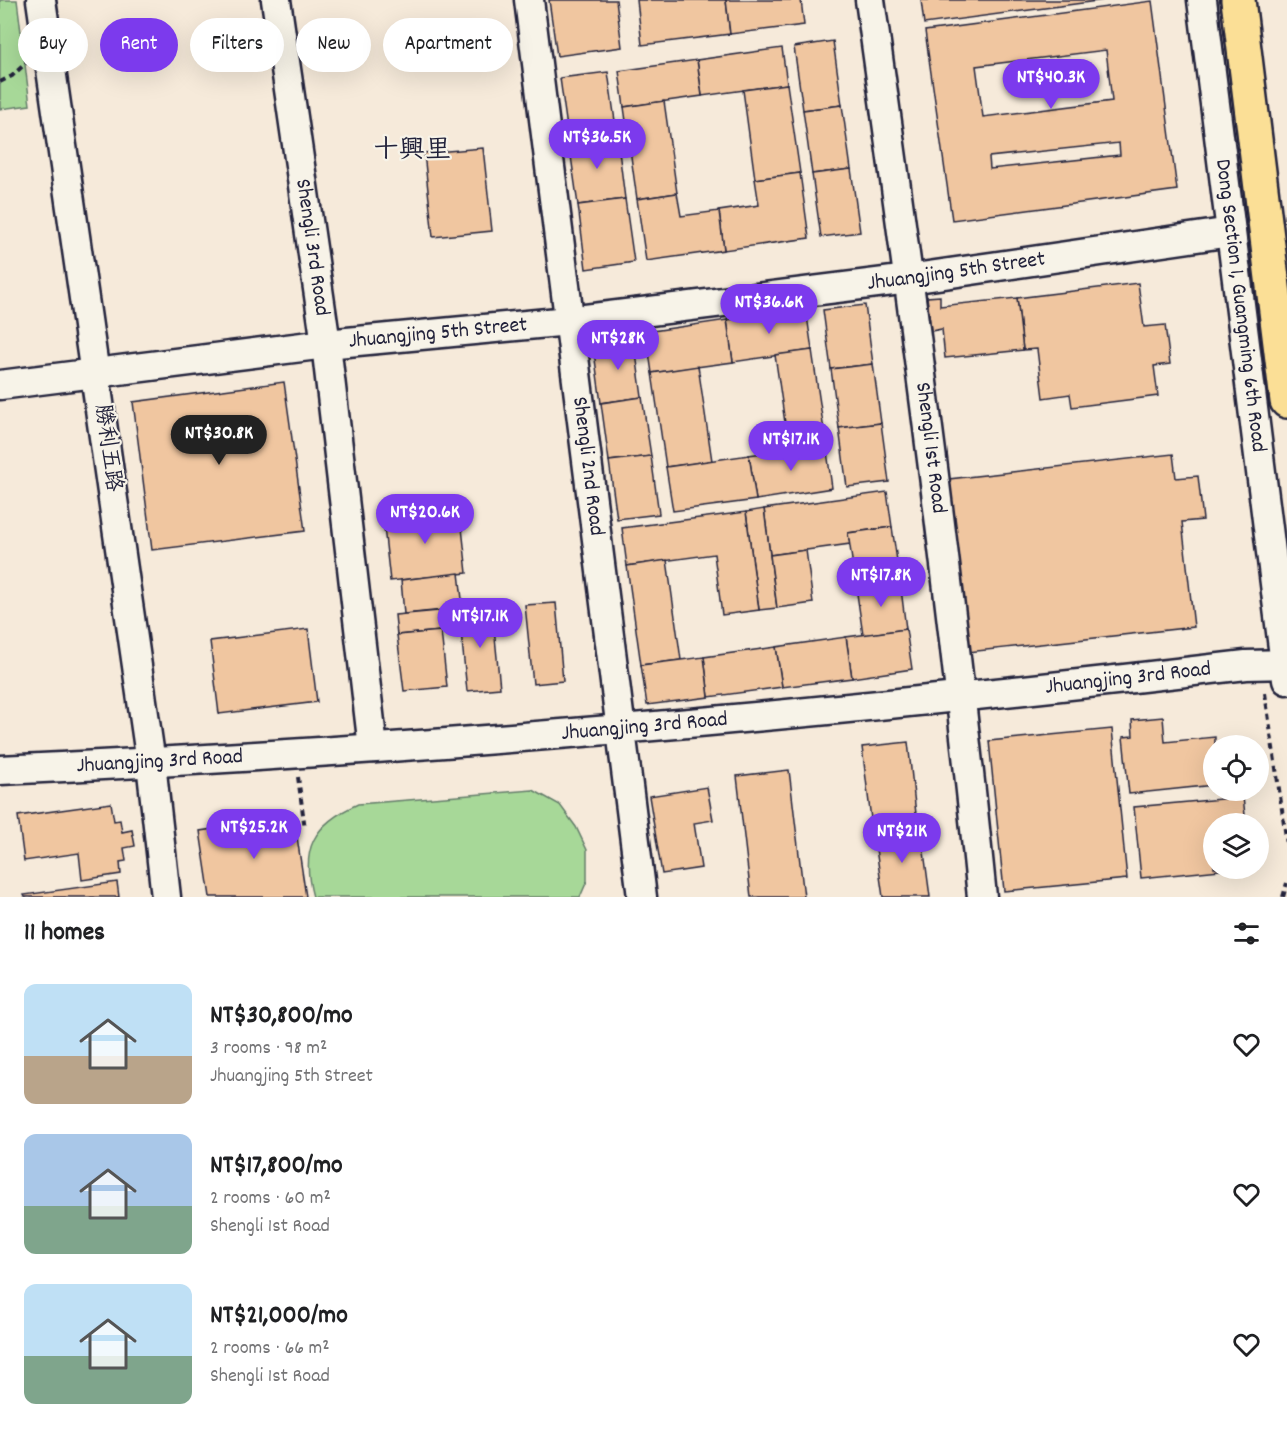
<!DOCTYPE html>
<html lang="en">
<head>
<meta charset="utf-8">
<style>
	body { margin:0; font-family:Dekko,"LXGW WenKai TC",sans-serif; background:#f6f6f6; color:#202124; height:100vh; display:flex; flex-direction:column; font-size:22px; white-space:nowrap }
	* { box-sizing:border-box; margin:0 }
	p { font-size:20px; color:#757577 }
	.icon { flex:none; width:33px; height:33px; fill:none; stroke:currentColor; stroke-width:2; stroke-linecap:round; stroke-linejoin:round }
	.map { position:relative; height:897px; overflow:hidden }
	.side { display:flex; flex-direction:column; background:#fff; flex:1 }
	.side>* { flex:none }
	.guide { position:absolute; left:18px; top:18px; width:600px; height:54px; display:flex; gap:12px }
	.buttons { position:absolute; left:1203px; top:735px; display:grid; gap:12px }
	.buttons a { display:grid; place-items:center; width:66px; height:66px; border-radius:50%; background:#fff; box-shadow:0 6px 24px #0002; font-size:30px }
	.price { position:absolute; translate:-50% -51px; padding:0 14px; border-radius:21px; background:#7c3aed; color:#fff; font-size:20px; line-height:39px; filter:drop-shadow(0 2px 3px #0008) }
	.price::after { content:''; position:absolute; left:50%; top:36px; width:18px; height:14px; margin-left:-9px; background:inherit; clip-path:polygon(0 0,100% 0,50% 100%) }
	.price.on { background:#222; color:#fff }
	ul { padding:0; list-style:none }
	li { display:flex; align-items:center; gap:18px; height:150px; padding:0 24px }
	li span { display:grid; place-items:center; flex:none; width:168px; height:120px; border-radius:12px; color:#555 }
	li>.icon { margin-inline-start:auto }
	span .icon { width:72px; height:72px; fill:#fffc; stroke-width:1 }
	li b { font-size:26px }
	h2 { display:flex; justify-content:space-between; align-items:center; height:72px; padding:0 24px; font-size:26px }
	.chip { padding:0 21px; border-radius:27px; background:#fff; box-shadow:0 6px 24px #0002; font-size:21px; line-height:54px }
	.chip.on { background:#7c3aed; color:#fff }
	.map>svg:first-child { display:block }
	.green { fill:#a7d898; stroke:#647d6a; stroke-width:1.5 }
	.building { fill:#f0c6a0; stroke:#22223b; stroke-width:1.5; fill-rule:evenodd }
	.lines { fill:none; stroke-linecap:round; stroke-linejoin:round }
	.minor-casing { stroke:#22223b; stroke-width:33 }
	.major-casing { stroke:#22223b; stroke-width:38 }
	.path { stroke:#22223b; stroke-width:4; stroke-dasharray:6 4.5; stroke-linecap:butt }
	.minor { stroke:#f7f3e8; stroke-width:28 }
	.major { stroke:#fbdf96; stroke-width:33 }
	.labels { text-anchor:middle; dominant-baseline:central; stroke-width:4.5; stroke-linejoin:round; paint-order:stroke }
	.street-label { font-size:22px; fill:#22223b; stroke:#f7f3e8 }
	.quarter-label { font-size:26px; fill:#22223b; stroke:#f7f3e8 }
</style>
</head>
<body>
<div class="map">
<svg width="1287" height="897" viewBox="0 0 1287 897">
	<rect width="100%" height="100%" fill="#f6eada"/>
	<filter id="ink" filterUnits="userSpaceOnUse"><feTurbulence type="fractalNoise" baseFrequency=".0167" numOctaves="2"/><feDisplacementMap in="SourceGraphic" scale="12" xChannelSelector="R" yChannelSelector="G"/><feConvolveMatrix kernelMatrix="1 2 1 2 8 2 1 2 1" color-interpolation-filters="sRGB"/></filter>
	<g filter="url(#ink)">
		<!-- green -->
		<g class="green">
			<polygon points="0,0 17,0 30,105 0,109"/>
			<path d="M533,790l27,15 16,22 11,23v31l-7,16h-267c-13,-48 0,-73 45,-93z"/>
		</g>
		<!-- building -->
		<g class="building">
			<polygon points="549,0 616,0 622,47 557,56"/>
			<polygon points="637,0 726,0 730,34 642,45"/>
			<polygon points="726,0 801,0 804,25 730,34"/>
			<polygon points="921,0 1105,0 924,24"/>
			<path d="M1152,1l25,189 -225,30 -27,-189zM1106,50l6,51 -129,16 -7,-51zM1119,143l1,12 -130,14 -1,-12z"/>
			<polygon points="833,41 842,105 803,110 794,47"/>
			<polygon points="782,48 787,84 702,96 697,60"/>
			<polygon points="697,60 702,96 624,107 619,71"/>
			<polygon points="608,72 617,135 569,142 560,78"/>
			<polygon points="787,84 800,173 755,179 743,90"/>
			<polygon points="664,101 677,193 637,199 624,107"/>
			<polygon points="842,105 851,169 812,174 803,110"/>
			<polygon points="617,135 625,199 578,205 569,142"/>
			<polygon points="483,148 492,231 433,237 424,153"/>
			<polygon points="851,169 860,232 821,237 812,174"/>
			<polygon points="800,173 809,238 724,250 719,211 759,205 755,179"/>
			<polygon points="677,193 681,216 719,211 724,250 646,261 637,199"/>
			<polygon points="625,199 634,262 586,269 578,205"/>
			<polygon points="1138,283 1144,327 1165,325 1170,364 1154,366 1158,396 1072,407 1070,394 1043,398 1037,349 1023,350 1017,298"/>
			<polygon points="940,296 940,306 1017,298 1023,350 945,358 942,329 931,331 927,297"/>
			<polygon points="865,305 873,364 831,369 823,310"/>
			<polygon points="806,309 812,350 733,362 727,320"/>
			<polygon points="727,320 733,362 652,373 646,332"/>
			<polygon points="634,339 642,397 601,403 593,345"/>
			<polygon points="812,350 826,444 789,450 775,355"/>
			<polygon points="873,364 881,423 839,428 831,369"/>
			<polygon points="698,366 712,461 666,467 652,373"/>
			<polygon points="284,382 305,531 152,550 133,402"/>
			<polygon points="642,397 651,456 609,461 601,403"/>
			<polygon points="881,423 889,482 847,487 839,428"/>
			<polygon points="826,444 832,488 756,500 749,455"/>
			<polygon points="1173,454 1176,478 1198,476 1203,520 1182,522 1194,627 968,652 949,479"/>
			<polygon points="749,455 756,500 673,511 666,467"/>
			<polygon points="651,456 659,514 617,519 609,461"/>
			<polygon points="887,492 892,527 848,533 850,544 770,555 764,509"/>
			<polygon points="764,509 777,608 759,610 746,512"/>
			<polygon points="460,510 467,573 390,581 383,518"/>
			<polygon points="746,512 759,610 722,615 714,554 627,566 622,528"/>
			<polygon points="892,527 900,581 856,587 848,533"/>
			<polygon points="806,550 813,603 777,608 770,555"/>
			<polygon points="667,560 681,660 641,665 627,566"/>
			<polygon points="459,573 463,608 404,614 401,580"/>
			<polygon points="900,581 906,629 863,635 856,587"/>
			<polygon points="556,603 563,681 533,684 525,605"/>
			<polygon points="492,607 500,688 467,691 459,611"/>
			<polygon points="439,611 441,631 397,635 395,615"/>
			<polygon points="308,629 317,702 219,714 210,641"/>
			<polygon points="906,629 912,669 852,678 846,637"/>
			<polygon points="441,631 447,687 404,691 397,635"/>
			<polygon points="846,637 852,678 782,687 776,647"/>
			<polygon points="776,647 782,687 709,697 704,657"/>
			<polygon points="704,657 709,697 647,705 641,665"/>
			<polygon points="1163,717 1165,742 1215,737 1214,785 1129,794 1123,737 1133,736 1132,720"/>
			<polygon points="1112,729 1127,879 1004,891 989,741"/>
			<polygon points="908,742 917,823 872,827 862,747"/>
			<polygon points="789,770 804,897 751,897 737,776"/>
			<polygon points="707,787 713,820 694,823 701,868 662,874 649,796"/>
			<polygon points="1243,797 1246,824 1214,824 1214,868 1240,868 1141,878 1134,807"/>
			<polygon points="111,803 114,821 120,820 122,832 132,830 135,846 124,848 126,861 120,862 121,874 82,880 79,853 24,861 18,816"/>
			<polygon points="294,817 306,897 210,897 200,831"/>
			<polygon points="921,829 930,897 883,897 874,835"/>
			<polygon points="117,882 119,897 25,897 24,895"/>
		</g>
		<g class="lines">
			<!-- minor casing -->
			<g class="minor-casing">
				<g id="minor">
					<polyline points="41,0 151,763 166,897"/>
					<path id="s1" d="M276,0l50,344 47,404"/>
					<path id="s2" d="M529,0l113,897"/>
					<path id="s3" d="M870,0c42,299 82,597 112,897"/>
					<path id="s4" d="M1202,0l85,680"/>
					<path id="s5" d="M0,385l326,-41 243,-23 340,-42 322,-47"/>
					<path id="s6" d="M0,770c416,-19 832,-56 1246,-105l41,-1"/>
				</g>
			</g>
			<!-- major casing -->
			<g class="major-casing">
				<polyline id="major" points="1238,0 1287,401"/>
			</g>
			<!-- path -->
			<g class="path">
				<polyline points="0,82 12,76 26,63"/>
				<polyline points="1265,693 1287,844"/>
				<polyline points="298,777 305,829"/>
				<polyline points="1283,897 1287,883"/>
			</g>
			<!-- minor -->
			<use href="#minor" class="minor"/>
			<!-- major -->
			<use href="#major" class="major"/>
		</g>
	</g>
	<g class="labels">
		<!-- street labels -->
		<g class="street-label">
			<text stroke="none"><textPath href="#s1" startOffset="250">Shengli 3rd Road</textPath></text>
			<text stroke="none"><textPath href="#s5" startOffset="963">Jhuangjing 5th Street</textPath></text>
			<text stroke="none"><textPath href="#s4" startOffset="308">Dong Section 1, Guangming 6th Road</textPath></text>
			<text stroke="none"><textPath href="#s5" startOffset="441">Jhuangjing 5th Street</textPath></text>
			<text transform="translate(107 448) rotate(82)">勝利五路</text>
			<text stroke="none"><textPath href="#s3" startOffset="452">Shengli 1st Road</textPath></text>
			<text stroke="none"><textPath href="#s2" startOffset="470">Shengli 2nd Road</textPath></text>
			<text stroke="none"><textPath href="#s6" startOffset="1132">Jhuangjing 3rd Road</textPath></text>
			<text stroke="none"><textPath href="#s6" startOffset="646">Jhuangjing 3rd Road</textPath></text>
			<text stroke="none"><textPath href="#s6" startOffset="160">Jhuangjing 3rd Road</textPath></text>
		</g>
		<!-- quarter labels -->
		<g class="quarter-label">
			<text x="412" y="151">十興里</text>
		</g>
	</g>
</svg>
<div class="buttons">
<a><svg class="icon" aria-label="locate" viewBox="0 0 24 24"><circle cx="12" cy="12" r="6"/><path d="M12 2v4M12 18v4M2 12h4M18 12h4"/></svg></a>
<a><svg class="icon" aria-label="layers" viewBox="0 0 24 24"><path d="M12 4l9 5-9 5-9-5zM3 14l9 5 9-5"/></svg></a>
</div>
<b class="price" style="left:1051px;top:110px">NT$40.3K</b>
<b class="price" style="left:597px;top:170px">NT$36.5K</b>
<b class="price" style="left:769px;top:335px">NT$36.6K</b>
<b class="price" style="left:618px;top:371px">NT$28K</b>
<b class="price on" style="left:219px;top:466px">NT$30.8K</b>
<b class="price" style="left:791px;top:472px">NT$17.1K</b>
<b class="price" style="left:425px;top:545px">NT$20.6K</b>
<b class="price" style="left:881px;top:608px">NT$17.8K</b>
<b class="price" style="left:480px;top:649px">NT$17.1K</b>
<b class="price" style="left:254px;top:860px">NT$25.2K</b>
<b class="price" style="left:902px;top:864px">NT$21K</b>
<div class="guide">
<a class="chip">Buy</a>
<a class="chip on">Rent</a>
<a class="chip">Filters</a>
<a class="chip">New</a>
<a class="chip">Apartment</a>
</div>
</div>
<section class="side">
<h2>11 homes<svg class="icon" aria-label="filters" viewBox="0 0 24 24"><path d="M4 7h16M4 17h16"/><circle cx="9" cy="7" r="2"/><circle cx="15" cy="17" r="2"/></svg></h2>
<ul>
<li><span style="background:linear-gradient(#bfe0f5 60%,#b9a48a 0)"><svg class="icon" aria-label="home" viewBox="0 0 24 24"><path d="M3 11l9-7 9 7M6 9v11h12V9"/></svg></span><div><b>NT$30,800/mo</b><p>3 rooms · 98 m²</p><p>Jhuangjing 5th Street</p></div><svg class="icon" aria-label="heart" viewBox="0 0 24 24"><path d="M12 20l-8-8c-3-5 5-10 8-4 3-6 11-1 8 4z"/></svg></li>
<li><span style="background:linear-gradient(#a9c7e8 60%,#7fa58c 0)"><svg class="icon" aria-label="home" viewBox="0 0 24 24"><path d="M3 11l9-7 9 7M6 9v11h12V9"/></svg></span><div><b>NT$17,800/mo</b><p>2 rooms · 60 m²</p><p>Shengli 1st Road</p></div><svg class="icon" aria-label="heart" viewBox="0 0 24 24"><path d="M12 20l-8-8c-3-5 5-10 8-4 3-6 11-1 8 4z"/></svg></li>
<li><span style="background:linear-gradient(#bfe0f5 60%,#7fa58c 0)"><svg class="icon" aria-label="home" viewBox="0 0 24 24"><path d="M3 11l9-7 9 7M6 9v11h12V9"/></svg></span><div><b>NT$21,000/mo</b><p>2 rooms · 66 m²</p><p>Shengli 1st Road</p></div><svg class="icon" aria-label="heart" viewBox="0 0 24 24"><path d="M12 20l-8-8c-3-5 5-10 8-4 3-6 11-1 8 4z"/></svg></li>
</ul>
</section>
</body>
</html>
